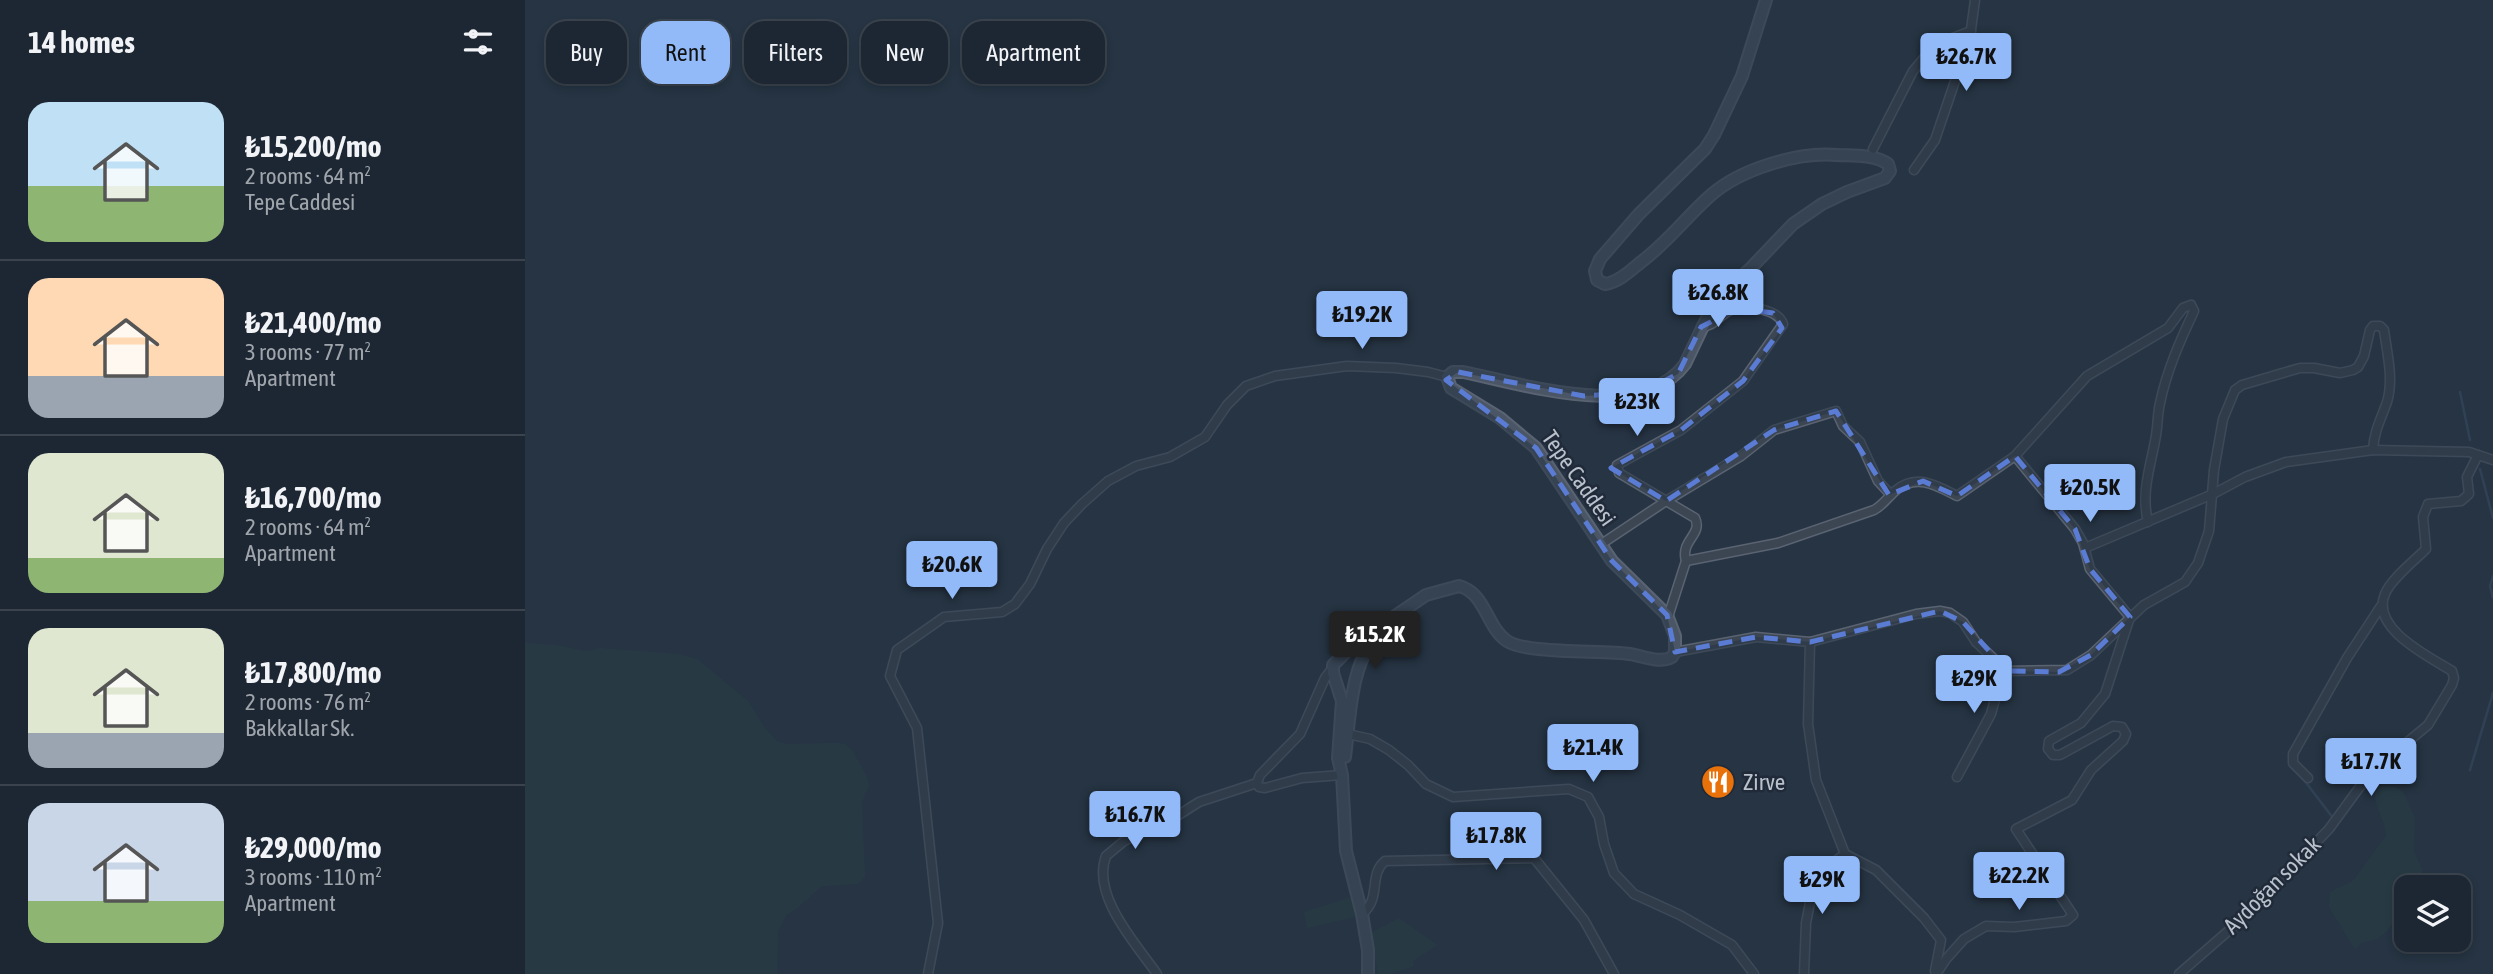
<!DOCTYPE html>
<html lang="en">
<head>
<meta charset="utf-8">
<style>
	body { margin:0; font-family:"Asap Condensed",sans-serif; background:#252f3b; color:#f1f3f6; height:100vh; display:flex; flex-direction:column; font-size:26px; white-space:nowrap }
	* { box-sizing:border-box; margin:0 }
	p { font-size:23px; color:#a0a5ac }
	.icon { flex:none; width:38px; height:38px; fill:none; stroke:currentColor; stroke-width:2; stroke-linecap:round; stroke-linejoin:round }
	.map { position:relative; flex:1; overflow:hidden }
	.details { display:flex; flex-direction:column; background:#1d2733; width:525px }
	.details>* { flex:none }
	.hud { position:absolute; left:21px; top:21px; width:665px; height:63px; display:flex; gap:14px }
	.controls { position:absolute; left:1869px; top:875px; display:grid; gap:14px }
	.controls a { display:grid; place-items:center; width:77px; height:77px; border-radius:14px; background:#1d2733; box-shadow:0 4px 10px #0003,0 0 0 2px #3b444e; font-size:35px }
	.price { position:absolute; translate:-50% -60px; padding:0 16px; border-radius:7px; background:#92baf9; color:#111; font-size:23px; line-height:46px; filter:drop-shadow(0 2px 4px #0008) }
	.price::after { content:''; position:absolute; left:50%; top:42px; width:21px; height:16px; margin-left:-10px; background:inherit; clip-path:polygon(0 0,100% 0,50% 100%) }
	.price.active { background:#222; color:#fff }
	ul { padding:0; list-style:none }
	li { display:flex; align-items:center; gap:21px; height:175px; padding:0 28px }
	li+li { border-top:2px solid #3b444e }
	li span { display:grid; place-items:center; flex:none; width:196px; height:140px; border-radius:21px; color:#555 }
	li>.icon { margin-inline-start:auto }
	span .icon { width:84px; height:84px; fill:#fffc; stroke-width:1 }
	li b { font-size:30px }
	h2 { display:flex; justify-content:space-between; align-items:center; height:84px; padding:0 28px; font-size:30px }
	.pill { padding:0 24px; border-radius:21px; background:#1d2733; box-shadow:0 4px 10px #0003,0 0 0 2px #3b444e; font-size:24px; line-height:63px }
	.pill.active { background:#92baf9; color:#111 }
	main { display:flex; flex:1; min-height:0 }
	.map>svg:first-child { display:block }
	.green { fill:#294245 }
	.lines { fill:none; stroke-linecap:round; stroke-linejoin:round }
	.stream { stroke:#3d516d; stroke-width:2.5 }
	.street-casing { stroke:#5a6371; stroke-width:11 }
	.secondary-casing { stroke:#5a6371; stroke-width:14 }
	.street { stroke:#3c4653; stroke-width:8 }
	.secondary { stroke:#4a5566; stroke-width:10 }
	.marked { fill:none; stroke:#5b7cd4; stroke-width:5; stroke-dasharray:14 9; stroke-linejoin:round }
	.labels { text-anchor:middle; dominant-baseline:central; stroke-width:5; stroke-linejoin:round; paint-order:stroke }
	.street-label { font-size:23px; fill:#b9c1cd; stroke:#202a39 }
	.poi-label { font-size:23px; fill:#b9c1cd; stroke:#202a39; text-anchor:start }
</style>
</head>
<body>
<main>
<section class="details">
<h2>14 homes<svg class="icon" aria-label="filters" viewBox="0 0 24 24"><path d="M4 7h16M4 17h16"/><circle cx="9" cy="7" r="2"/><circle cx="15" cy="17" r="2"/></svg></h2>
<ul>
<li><span style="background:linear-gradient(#bfe0f5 60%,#8fb573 0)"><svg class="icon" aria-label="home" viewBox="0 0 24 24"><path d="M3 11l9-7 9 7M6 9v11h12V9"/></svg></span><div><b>₺15,200/mo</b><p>2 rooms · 64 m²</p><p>Tepe Caddesi</p></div></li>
<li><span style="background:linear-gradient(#ffd9b3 70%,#9aa5b1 0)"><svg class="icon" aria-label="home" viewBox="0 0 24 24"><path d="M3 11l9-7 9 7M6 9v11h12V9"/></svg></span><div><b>₺21,400/mo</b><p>3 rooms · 77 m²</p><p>Apartment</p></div></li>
<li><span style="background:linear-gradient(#dfe7d0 75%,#8fb573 0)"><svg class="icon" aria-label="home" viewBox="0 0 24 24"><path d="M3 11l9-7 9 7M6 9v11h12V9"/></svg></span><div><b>₺16,700/mo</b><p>2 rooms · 64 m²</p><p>Apartment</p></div></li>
<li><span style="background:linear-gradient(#dfe7d0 75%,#9aa5b1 0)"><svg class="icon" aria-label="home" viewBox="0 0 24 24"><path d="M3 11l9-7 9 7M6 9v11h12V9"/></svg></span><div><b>₺17,800/mo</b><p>2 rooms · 76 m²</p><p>Bakkallar Sk.</p></div></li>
<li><span style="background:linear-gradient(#c9d6e8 70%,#8fb573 0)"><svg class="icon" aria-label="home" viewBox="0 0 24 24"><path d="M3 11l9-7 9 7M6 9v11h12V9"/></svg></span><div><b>₺29,000/mo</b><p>3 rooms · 110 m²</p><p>Apartment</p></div></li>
</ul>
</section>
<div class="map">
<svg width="1968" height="974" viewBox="0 0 1968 974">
	<rect width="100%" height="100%" fill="#273444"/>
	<!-- green -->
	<g class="green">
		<path d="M0,643c11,1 23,1 35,3 14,2 24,8 39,2l79,6 19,5 52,43 15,25 14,15 10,2 48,-1 9,1 7,6 14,25 3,10 -7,17 3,75 -7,7 -36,2 -26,23 -9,5 -9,17 -1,43h-252z"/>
		<path d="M1856,787h13l9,5 12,26 -1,34 8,17 -1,7 -7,10 -8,1 -3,7v14l-16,23 -10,8 -16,4 -6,6 -26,-42 1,-15 23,-11 33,-45c0,-16 -12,-29 -11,-44z"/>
		<polygon points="830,896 834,916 782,928 779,912"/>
		<polygon points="874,918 912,945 888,961 889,966 865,974 853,974 846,933"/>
	</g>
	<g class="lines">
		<!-- stream -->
		<g class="stream">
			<polyline points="1935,392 1945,440"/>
			<polyline points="1955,469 1968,518"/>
			<polyline points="1968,576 1965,586 1968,598"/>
			<polyline points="1945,770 1968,693"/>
			<polyline points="1776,776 1808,818"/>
		</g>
		<!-- street casing -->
		<g class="street-casing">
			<g id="street">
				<polyline points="1348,149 1388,71 1410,45 1446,31"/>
				<polyline points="1389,170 1410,140 1445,37 1450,0"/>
				<polyline points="1075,545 1141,501 1216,456 1249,430 1311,411 1318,426 1335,442 1353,481 1366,495"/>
				<polyline points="1560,548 1688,494 1720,477 1761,462 1848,450 1944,452 1968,460"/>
				<path d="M1161,561l92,-18 96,-33c9,-5 13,-12 21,-19 21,-18 41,-6 62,5l58,-40 72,-80 81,-48 15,-20 8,-3 3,6c-14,30 -27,59 -34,92 -3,13 -2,25 -5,38 -5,27 -14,52 -7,81"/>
				<path d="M1143,617l18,-56c-6,-21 17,-26 9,-43l-76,-45 -2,-8 64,-35 62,-49 40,-57c-5,-15 -38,-20 -52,-14 -12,5 -17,17 -30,17"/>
				<polyline points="1285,642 1283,724 1291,780 1320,854 1351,870 1399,918 1416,940 1410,971"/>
				<path d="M1150,652l81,-15 54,5 106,-28 24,-3 10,2 13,9 13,20 31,29 60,-1 24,-15 53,-50 41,-23 13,-19 11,-32 5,-61 9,-51 12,-29 7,-5 58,-17h14l26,5 13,-3 5,-3 6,-11 6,-26 3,-4h7l4,4c3,23 10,49 3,72 -6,17 -13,29 -14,48"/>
				<polyline points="807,669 800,678 775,734 735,775 732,783 734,787 740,788 777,778 817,775"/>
				<polyline points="823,734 845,739 864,750 883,765 901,784 928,797 1044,789 1063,797 1074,817 1079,844 1089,873 1109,894 1155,915 1207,945 1229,974"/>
				<polyline points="1432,777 1466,714 1476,677 1482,671"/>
				<polyline points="1783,778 1768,763 1768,754 1822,658 1856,606"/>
				<path d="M837,914c20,-16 6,-39 23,-53l149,-3 50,62 30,54"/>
				<polyline points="403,974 413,923 392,728 365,676 372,650 419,617 477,612 490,604 505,584 522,549 539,523 557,504 583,481 611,466 645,457 680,437 702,405 721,386 750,376 822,366 871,368 903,372 922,377"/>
				<path d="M632,974c-20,-29 -66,-78 -51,-118l18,-15 53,-25 22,-14 58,-19"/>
				<polyline points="1279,974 1281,923 1286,897 1301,868 1320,854"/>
				<polyline points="1411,974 1422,958 1439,939 1461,926 1489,927 1541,921 1548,915 1491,829 1547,800 1566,770 1598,741 1601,734 1597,727 1588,726 1535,755 1528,755 1523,749 1524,741 1556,723 1580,694 1605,617 1565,569 1558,543 1550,529 1490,456"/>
				<path d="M1654,974l63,-55 61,-63 26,-27 41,-56 58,-48 24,-40 2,-7 -2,-7c-24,-15 -82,-43 -67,-77 5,-14 30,-34 41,-45l-3,-32 5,-13 33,-3 8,-7 -2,-17 11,-22"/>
			</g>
		</g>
		<!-- secondary casing -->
		<g class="secondary-casing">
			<g id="secondary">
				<path d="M820,757c5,-37 5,-102 37,-124"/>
				<path d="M843,974v-24l-6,-36 -16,-63 -4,-76 -4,-17 4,-57 -9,-28v-8l21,-21 72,-49 33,-9c27,7 27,41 48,55 19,13 95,9 123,13 13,2 30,10 42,3l3,-5v-16l-8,-21 -55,-54 -76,-113 -36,-30 -49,-30 -4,-11 6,-5h10c60,12 179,51 222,-8l31,-65 34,-30 43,-45 29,-20 25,-12 38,-14 5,-7 -2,-7c-13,-10 -37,-8 -52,-9 -39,-3 -95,14 -125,40 -25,22 -43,47 -70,67 -10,8 -22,20 -36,22l-8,-4 -2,-9 5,-12 39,-45 66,-65 9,-14 28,-59 24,-76"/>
			</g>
		</g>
		<!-- street -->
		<use href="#street" class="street"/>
		<!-- secondary -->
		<use href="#secondary" class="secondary"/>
	</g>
	<!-- marked area -->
	<path d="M0 0H1968V974H0ZM1212,308l36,5 9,15 -39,53 -62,49 -70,38 55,33 108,-71 62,-19 53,84 34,-14 34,15 58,-40 60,73 15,40 40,48 -39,38 -32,17 -52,-1 -44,-49 -23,-11 -130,31 -54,-5 -81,15 -8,-37 -55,-54 -76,-113 -90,-68 12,-8 126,24 57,-4 37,-18 23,-47z" fill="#273444" fill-opacity=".55" fill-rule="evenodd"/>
	<path class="marked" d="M1212,308l36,5 9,15 -39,53 -62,49 -70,38 55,33 108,-71 62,-19 53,84 34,-14 34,15 58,-40 60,73 15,40 40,48 -39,38 -32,17 -52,-1 -44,-49 -23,-11 -130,31 -54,-5 -81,15 -8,-37 -55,-54 -76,-113 -90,-68 12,-8 126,24 57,-4 37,-18 23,-47z"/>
	<!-- icons -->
	<defs>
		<g id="restaurant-disc" transform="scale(1.75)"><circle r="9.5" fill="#e8710a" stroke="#202a39"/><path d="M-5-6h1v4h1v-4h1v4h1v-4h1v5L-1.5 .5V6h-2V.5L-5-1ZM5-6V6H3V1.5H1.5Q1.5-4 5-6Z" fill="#fff"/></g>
	</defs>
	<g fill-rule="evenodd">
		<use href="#restaurant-disc" x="1193" y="782"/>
	</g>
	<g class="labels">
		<!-- street labels -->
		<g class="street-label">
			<text transform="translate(1054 478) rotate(55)">Tepe Caddesi</text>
			<text transform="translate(1747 885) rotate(-45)">Aydoğan sokak</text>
		</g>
		<!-- poi labels -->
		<g class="poi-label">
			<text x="1218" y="782">Zirve</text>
		</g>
	</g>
</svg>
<div class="controls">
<a><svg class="icon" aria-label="layers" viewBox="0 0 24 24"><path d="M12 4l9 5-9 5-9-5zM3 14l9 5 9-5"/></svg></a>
</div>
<b class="price" style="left:1441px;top:93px">₺26.7K</b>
<b class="price" style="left:1193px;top:329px">₺26.8K</b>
<b class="price" style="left:837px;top:351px">₺19.2K</b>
<b class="price" style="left:1112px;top:438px">₺23K</b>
<b class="price" style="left:1565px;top:524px">₺20.5K</b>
<b class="price" style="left:427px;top:601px">₺20.6K</b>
<b class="price active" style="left:850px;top:671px">₺15.2K</b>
<b class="price" style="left:1449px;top:715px">₺29K</b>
<b class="price" style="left:1068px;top:784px">₺21.4K</b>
<b class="price" style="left:1846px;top:798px">₺17.7K</b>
<b class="price" style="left:610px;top:851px">₺16.7K</b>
<b class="price" style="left:971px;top:872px">₺17.8K</b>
<b class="price" style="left:1494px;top:912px">₺22.2K</b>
<b class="price" style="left:1297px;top:916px">₺29K</b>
<div class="hud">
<a class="pill">Buy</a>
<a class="pill active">Rent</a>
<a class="pill">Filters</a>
<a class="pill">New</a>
<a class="pill">Apartment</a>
</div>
</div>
</main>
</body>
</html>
